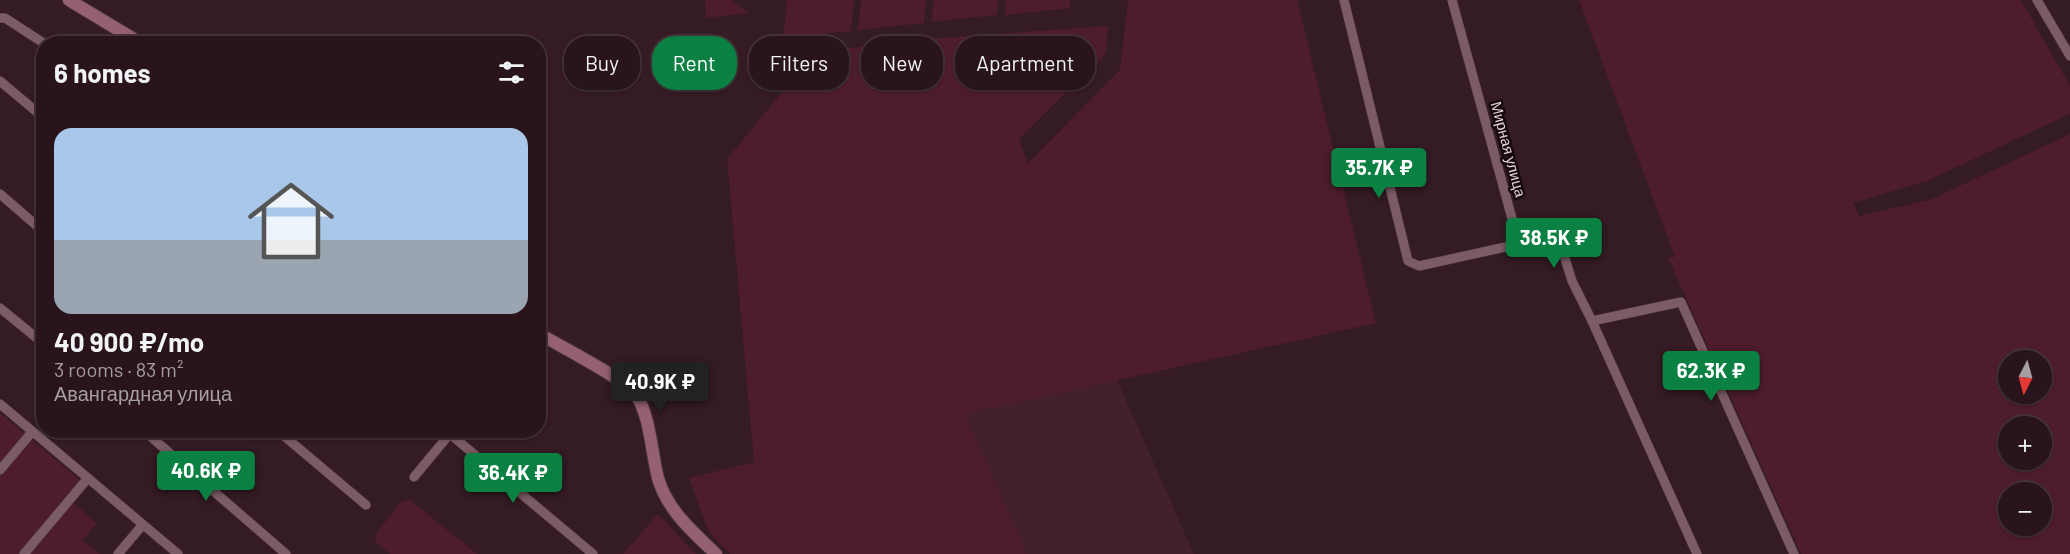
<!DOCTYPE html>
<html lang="en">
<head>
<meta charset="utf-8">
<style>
	body { margin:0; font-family:Barlow,sans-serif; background:#342127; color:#f1f3f6; height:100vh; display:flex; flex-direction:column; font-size:22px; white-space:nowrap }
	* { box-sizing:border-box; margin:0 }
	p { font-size:20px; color:#a59ea2 }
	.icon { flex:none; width:33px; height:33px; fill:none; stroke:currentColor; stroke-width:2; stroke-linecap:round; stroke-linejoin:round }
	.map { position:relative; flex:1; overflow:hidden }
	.sheet { position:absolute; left:36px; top:36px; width:510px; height:402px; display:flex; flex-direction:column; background:#28141a; border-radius:24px; box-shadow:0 2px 4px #0004,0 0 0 2px #443339 }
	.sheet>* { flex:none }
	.top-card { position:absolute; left:564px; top:36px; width:570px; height:54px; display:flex; gap:12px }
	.needle { width:39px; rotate:186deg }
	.tools { position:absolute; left:1998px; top:350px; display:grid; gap:12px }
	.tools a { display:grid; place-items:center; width:54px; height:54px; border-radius:50%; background:#28141a; box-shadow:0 2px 4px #0004,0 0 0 2px #443339; font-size:30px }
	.price { position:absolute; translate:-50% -51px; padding:0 14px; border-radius:6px; background:#0b8043; color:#fff; font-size:20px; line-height:39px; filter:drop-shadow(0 2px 3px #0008) }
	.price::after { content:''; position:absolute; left:50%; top:36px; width:18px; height:14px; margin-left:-9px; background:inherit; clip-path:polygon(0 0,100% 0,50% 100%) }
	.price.selected { background:#222; color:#fff }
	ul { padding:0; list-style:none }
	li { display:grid; align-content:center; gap:12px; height:318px; padding:0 18px }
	li span { display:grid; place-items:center; height:186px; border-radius:18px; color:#555 }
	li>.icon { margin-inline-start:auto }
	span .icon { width:108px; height:108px; fill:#fffc; stroke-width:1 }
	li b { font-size:26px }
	h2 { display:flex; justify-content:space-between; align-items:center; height:72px; padding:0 18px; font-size:26px }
	.pill { padding:0 21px; border-radius:24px; background:#28141a; box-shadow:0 2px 4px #0004,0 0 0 2px #443339; font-size:21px; line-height:54px }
	.pill.selected { background:#0b8043; color:#fff }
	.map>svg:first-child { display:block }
	.built { fill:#43212c }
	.green { fill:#4d1c2d; fill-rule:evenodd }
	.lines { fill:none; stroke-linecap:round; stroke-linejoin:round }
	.minor-casing { stroke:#4c363d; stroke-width:10 }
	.secondary-casing { stroke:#4c363d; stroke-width:14 }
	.minor { stroke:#7c5c64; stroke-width:9 }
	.secondary { stroke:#956170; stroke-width:12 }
	.labels { text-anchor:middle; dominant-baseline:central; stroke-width:5; stroke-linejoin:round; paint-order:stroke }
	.street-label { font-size:15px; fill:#e6d3d8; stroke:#15090d }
</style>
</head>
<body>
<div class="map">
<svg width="2070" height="554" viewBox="0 0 2070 554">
	<rect width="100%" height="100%" fill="#351b23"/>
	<!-- built -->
	<polygon class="built" points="1117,380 1194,554 1027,554 965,414"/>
	<!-- green -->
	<g class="green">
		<polygon points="705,0 732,0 748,13 706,18"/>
		<polygon points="787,0 854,0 851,31 821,34 805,42 783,40"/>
		<polygon points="861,0 926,0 924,23 858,30"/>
		<polygon points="934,0 998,0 997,15 931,22"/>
		<polygon points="1006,0 1070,0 1070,8 1005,15"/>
		<polygon points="1128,0 1297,0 1376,323 965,414 1027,554 730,554 709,532 689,478 754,462 727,159 811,57 832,50 941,38 1108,26 1106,53 1019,139 1028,163 1120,70"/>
		<path d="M1579,0h442l49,86v28l-143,67 -74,22 6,13 73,-17 138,-65v420h-269l-133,-296 7,-1zM2008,360h34v33h-34zM2008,426h34v33h-34zM2008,492h34v33h-34z"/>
		<polygon points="0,413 26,435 0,465"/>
		<polygon points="31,439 81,481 20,554 0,554 0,475"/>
		<polygon points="410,500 477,554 390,554 376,542 375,535 402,501"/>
		<polygon points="72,502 97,523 83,540 100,554 28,554"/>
		<polygon points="658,514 696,554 623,554"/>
	</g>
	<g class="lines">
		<!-- minor casing -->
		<g class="minor-casing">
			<g id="minor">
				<polyline points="1344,0 1408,261 1419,266 1519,244"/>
				<polyline points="1452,0 1519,244 1558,236 1572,281 1592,321 1697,554"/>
				<polyline points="2037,0 2070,56"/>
				<polyline points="0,18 5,18 45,44"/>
				<polyline points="0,81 44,118"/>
				<polyline points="0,194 44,232"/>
				<polyline points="0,308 44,344"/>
				<polyline points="1592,321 1681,302 1794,554"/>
				<polyline points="0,404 178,554"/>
				<polyline points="143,430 286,554"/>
				<polyline points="277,430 366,505"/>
				<polyline points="450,434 593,554"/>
				<polyline points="0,470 32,432"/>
				<polyline points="414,477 453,430"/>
				<polyline points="24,554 88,478"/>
				<polyline points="118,554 140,528"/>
			</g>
		</g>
		<!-- secondary casing -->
		<g class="secondary-casing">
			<g id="secondary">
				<polyline points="69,0 142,44"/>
				<path d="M538,333c18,11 90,48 98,61 15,25 15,57 22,84 9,32 35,54 58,76"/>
			</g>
		</g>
		<!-- minor -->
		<use href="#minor" class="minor"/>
		<!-- secondary -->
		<use href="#secondary" class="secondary"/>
	</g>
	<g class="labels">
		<!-- street labels -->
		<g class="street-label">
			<text transform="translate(1509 149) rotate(75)">Мирная улица</text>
		</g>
	</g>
</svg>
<div class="tools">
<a><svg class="needle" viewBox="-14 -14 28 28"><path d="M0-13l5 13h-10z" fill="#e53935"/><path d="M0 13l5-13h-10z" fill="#a59ea2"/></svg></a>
<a>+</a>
<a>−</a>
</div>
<b class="price" style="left:1379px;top:199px">35.7K ₽</b>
<b class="price" style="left:1554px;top:269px">38.5K ₽</b>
<b class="price" style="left:1711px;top:402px">62.3K ₽</b>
<b class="price selected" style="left:660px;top:413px">40.9K ₽</b>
<b class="price" style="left:206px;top:502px">40.6K ₽</b>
<b class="price" style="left:513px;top:504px">36.4K ₽</b>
<div class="top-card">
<a class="pill">Buy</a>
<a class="pill selected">Rent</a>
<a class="pill">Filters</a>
<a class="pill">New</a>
<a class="pill">Apartment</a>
</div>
<section class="sheet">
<h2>6 homes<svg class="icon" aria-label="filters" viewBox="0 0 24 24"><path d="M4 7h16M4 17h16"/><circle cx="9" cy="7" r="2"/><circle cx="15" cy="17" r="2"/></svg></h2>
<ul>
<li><span style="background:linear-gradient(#a9c7e8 60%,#9aa5b1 0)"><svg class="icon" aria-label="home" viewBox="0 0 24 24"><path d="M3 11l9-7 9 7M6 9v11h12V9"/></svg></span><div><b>40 900 ₽/mo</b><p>3 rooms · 83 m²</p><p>Авангардная улица</p></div></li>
</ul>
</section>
</div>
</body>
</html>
